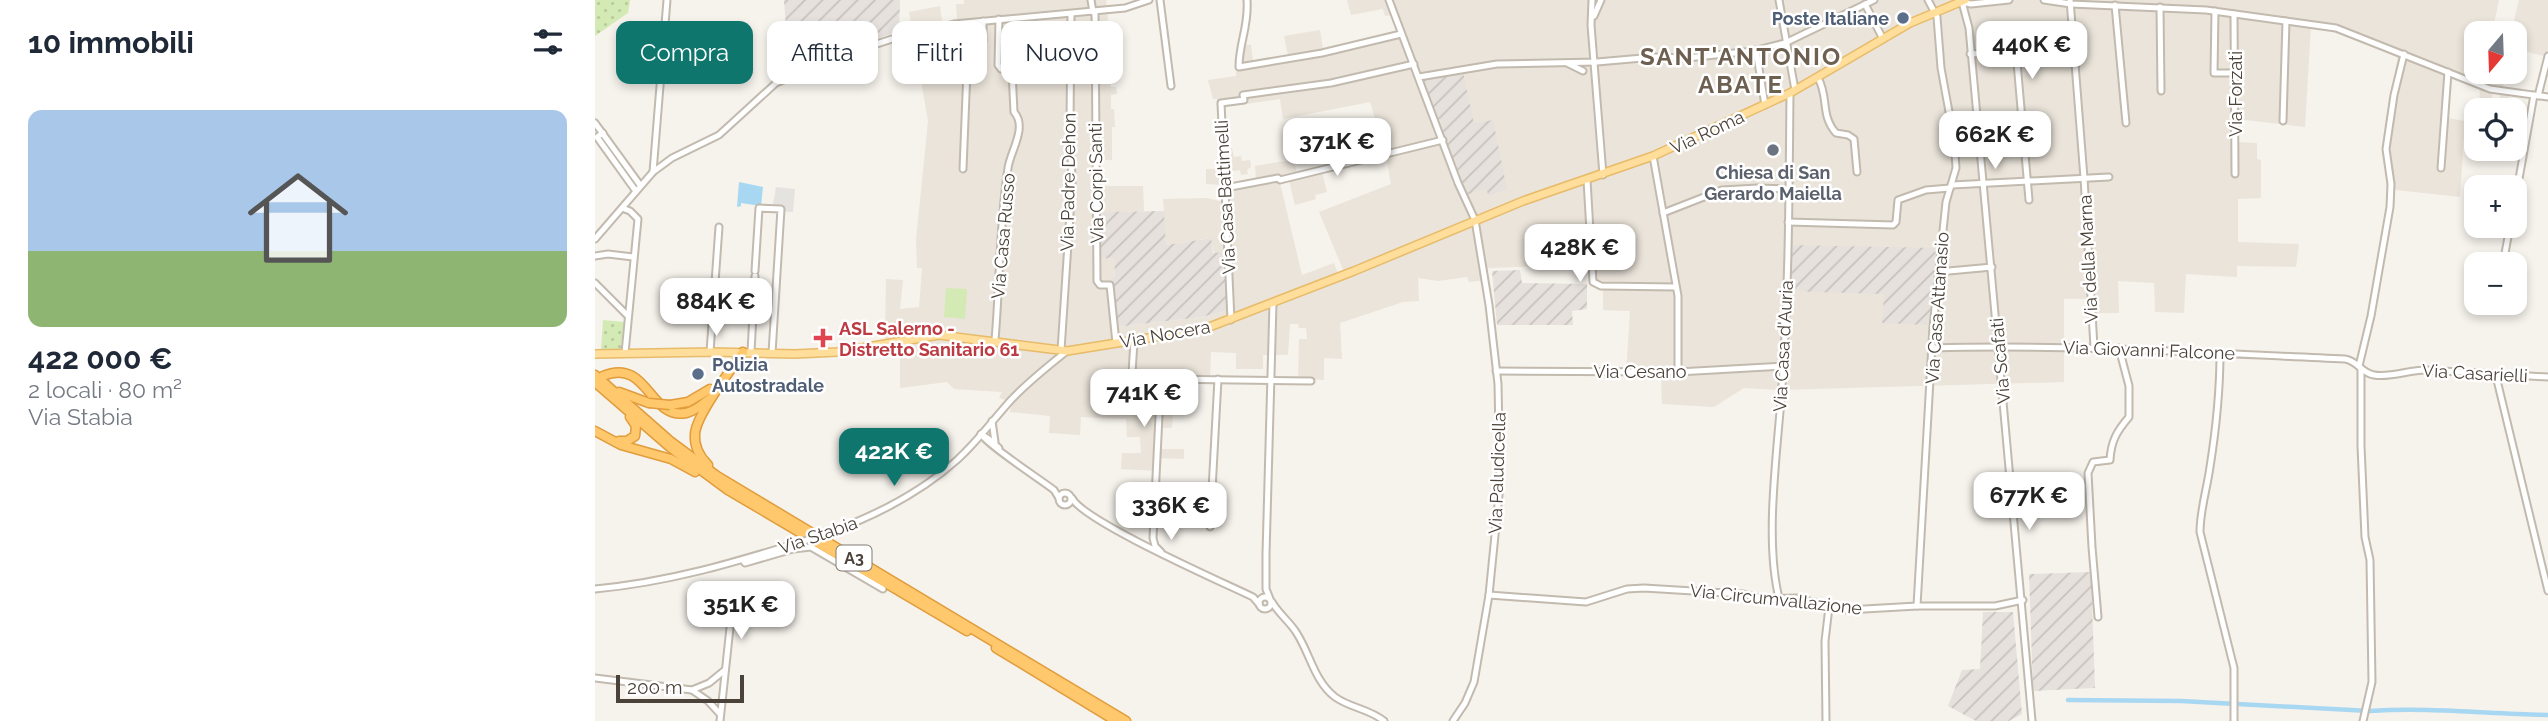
<!DOCTYPE html>
<html lang="it">
<head>
<meta charset="utf-8">
<style>
	body { margin:0; font-family:Raleway,sans-serif; background:#f6f6f7; color:#1f2937; height:100vh; display:flex; flex-direction:column; font-size:26px; white-space:nowrap }
	* { box-sizing:border-box; margin:0 }
	p { font-size:23px; color:#747a83 }
	.icon { flex:none; width:38px; height:38px; fill:none; stroke:currentColor; stroke-width:2; stroke-linecap:round; stroke-linejoin:round }
	.map { position:relative; flex:1; overflow:hidden }
	.drawer { display:flex; flex-direction:column; background:#fff; width:595px }
	.drawer>* { flex:none }
	.guide { position:absolute; left:21px; top:21px; width:665px; height:63px; display:flex; gap:14px }
	.needle { width:46px; rotate:199deg }
	.fabs { position:absolute; left:1869px; top:21px; display:grid; gap:14px }
	.fabs a { display:grid; place-items:center; width:63px; height:63px; border-radius:14px; background:#fff; box-shadow:0 4px 10px #0003; font-size:35px }
	.scale { position:absolute; left:21px; bottom:18px; width:128px; box-sizing:border-box; padding-left:7px; border:4px solid #4b4339; border-top:0; font-size:19px; line-height:24px; white-space:nowrap; color:#4b4339; -webkit-text-stroke:5px #fff; paint-order:stroke }
	.price { position:absolute; translate:-50% -60px; padding:0 16px; border-radius:14px; background:#fff; color:#222; font-size:23px; line-height:46px; filter:drop-shadow(0 2px 4px #0008) }
	.price::after { content:''; position:absolute; left:50%; top:42px; width:21px; height:16px; margin-left:-10px; background:inherit; clip-path:polygon(0 0,100% 0,50% 100%) }
	.price.active { background:#0f766e; color:#fff }
	ul { padding:0; list-style:none }
	li { display:grid; align-content:center; gap:14px; height:371px; padding:0 28px }
	li+li { border-top:2px solid #e0e1e3 }
	li span { display:grid; place-items:center; height:217px; border-radius:14px; color:#555 }
	li>.icon { margin-inline-start:auto }
	span .icon { width:126px; height:126px; fill:#fffc; stroke-width:1 }
	li b { font-size:30px }
	h2 { display:flex; justify-content:space-between; align-items:center; height:84px; padding:0 28px; font-size:30px }
	.pill { padding:0 24px; border-radius:14px; background:#fff; box-shadow:0 4px 10px #0003; font-size:24px; line-height:63px }
	.pill.active { background:#0f766e; color:#fff }
	main { display:flex; flex:1; min-height:0 }
	.map>svg:first-child { display:block }
	.residential { fill:#eae4da }
	.industrial { fill:url(#industrial-furrows) }
	.park { fill:url(#park-dots) }
	.pitch { fill:#d4eab4 }
	.parking { fill:#e5e3e0 }
	.water { fill:#a8d7f2 }
	.lines { fill:none; stroke-linecap:round; stroke-linejoin:round }
	.canal { stroke:#a8d7f2; stroke-width:4.5 }
	.minor-casing { stroke:#c2baae; stroke-width:9 }
	.major-casing { stroke:#e7bb69; stroke-width:10 }
	.highway-casing { stroke:#e19c3b; stroke-width:11 }
	.minor { stroke:#fff; stroke-width:5 }
	.major { stroke:#ffde9b; stroke-width:7 }
	.highway { stroke:#ffc86d; stroke-width:8 }
	.minor-bridge-casing { stroke:#c2baae; stroke-width:9; stroke-linecap:butt }
	.highway-bridge-casing { stroke:#e19c3b; stroke-width:11; stroke-linecap:butt }
	.minor-bridge { stroke:#fff; stroke-width:5 }
	.highway-bridge { stroke:#ffc86d; stroke-width:8 }
	.service-dot { fill:#5c6f8a; stroke:#fff; stroke-width:2.5 }
	.worship-dot { fill:#6b7280; stroke:#fff; stroke-width:2.5 }
	.health-dot { fill:#e0444e; stroke:#fff; stroke-width:2.5 }
	.labels { text-anchor:middle; dominant-baseline:central; stroke-width:5; stroke-linejoin:round; paint-order:stroke }
	.shield { fill:#fff; stroke:#817b74; stroke-width:2 }
	.shield-label { font-size:16px; font-weight:bold; fill:#4b4339 }
	.service-label { font-size:18px; font-weight:bold; fill:#4e5e75; stroke:#fff; text-anchor:end }
	.street-label { font-size:18px; fill:#4b4339; stroke:#fff }
	.worship-label { font-size:18px; font-weight:bold; fill:#5b616d; stroke:#fff }
	.health-label { font-size:18px; font-weight:bold; fill:#be3a42; stroke:#fff; text-anchor:start }
	.district-label { font-size:24px; font-weight:bold; letter-spacing:2px; fill:#6e6050; stroke:#fff }
</style>
</head>
<body>
<main>
<section class="drawer">
<h2>10 immobili<svg class="icon" aria-label="filters" viewBox="0 0 24 24"><path d="M4 7h16M4 17h16"/><circle cx="9" cy="7" r="2"/><circle cx="15" cy="17" r="2"/></svg></h2>
<ul>
<li><span style="background:linear-gradient(#a9c7e8 65%,#8fb573 0)"><svg class="icon" aria-label="home" viewBox="0 0 24 24"><path d="M3 11l9-7 9 7M6 9v11h12V9"/></svg></span><div><b>422 000 €</b><p>2 locali · 80 m²</p><p>Via Stabia</p></div></li>
</ul>
</section>
<div class="map">
<svg width="1953" height="721" viewBox="0 0 1953 721">
	<defs>
		<pattern id="industrial-furrows" width="10" height="10" patternUnits="userSpaceOnUse" patternTransform="scale(1.75)"><rect width="10" height="10" fill="#e6e1dd"/><path d="M-1 1l2-2M0 10L10 0M9 11l2-2" fill="none" stroke="#c7c2be"/></pattern>
		<pattern id="park-dots" width="8" height="8" patternUnits="userSpaceOnUse" patternTransform="scale(1.75)"><rect width="8" height="8" fill="#d4eab4"/><path d="M2 2h.1M6 6h.1" fill="none" stroke="#b8ca9c" stroke-width="1.8" stroke-linecap="round"/></pattern>
	</defs>
	<rect width="100%" height="100%" fill="#f6f2ec"/>
	<!-- residential -->
	<g class="residential">
		<polygon points="369,0 511,0 515,40 527,41 528,67 514,67 512,44 507,43 506,35 502,35 502,72 515,73 516,87 521,87 522,94 516,95 516,109 519,109 520,127 517,127 517,160 503,160 505,186 548,186 549,211 504,213 504,259 519,258 520,278 516,278 522,327 606,317 635,310 615,238 571,245 568,199 612,198 628,202 627,185 611,184 611,169 627,169 626,150 637,148 639,157 646,156 647,161 655,160 656,167 652,170 653,174 646,175 645,170 631,172 631,186 661,180 660,166 677,163 699,160 702,175 726,168 732,192 720,195 721,199 700,205 694,180 685,183 707,275 739,263 743,274 749,272 724,212 796,184 790,151 775,102 688,119 685,99 624,108 622,99 618,99 613,80 641,76 641,53 644,44 656,45 658,61 693,55 689,36 725,30 728,49 803,33 797,15 790,16 788,9 756,15 752,0 1904,0 1897,33 1881,33 1881,72 1911,72 1908,86 1915,88 1912,110 1903,110 1905,94 1898,92 1895,107 1884,105 1885,87 1856,76 1853,118 1870,121 1865,197 1792,189 1789,151 1791,119 1803,56 1730,29 1716,26 1710,127 1642,119 1642,142 1662,143 1662,159 1666,160 1666,198 1643,199 1643,242 1704,244 1701,267 1642,266 1642,277 1591,274 1589,313 1560,312 1559,283 1523,281 1524,313 1493,313 1492,299 1469,299 1469,382 1184,390 1149,388 1119,407 1067,404 1066,375 1031,374 1035,311 1008,310 1008,289 996,285 994,254 971,253 970,248 956,249 955,235 941,234 942,252 955,253 954,266 893,268 893,280 874,282 872,277 843,281 823,278 824,301 808,302 745,323 747,359 729,358 729,380 703,378 704,339 712,339 711,328 704,328 703,324 695,324 693,355 668,355 668,369 641,369 641,353 616,352 615,381 591,381 590,406 578,405 577,428 564,428 563,449 589,449 589,459 563,458 563,471 526,469 527,453 546,453 545,437 532,437 531,419 486,417 485,435 454,433 455,416 415,412 417,402 404,398 407,392 359,389 352,382 305,388 305,339 290,340 291,279 308,280 305,309 324,307 327,268 322,268 321,240 333,121 314,12 345,6 347,22 362,20 361,4 369,4"/>
		<polygon points="1924,0 1953,0 1953,57 1920,49 1920,33 1916,33"/>
	</g>
	<!-- industrial -->
	<g class="industrial">
		<polygon points="189,0 305,0 304,31 194,69"/>
		<polygon points="868,72 879,123 898,120 912,189 894,196 891,189 871,195 849,137 846,120 843,119 827,77"/>
		<polygon points="569,211 571,245 616,238 618,253 632,252 635,310 606,317 521,327 516,278 520,277 519,258 503,259 504,212"/>
		<polygon points="1194,245 1343,248 1337,309 1335,310 1333,325 1287,323 1289,294 1215,292 1194,288"/>
		<polygon points="925,270 927,283 992,284 992,309 977,311 978,325 902,325 897,271"/>
		<polygon points="1496,572 1500,688 1438,691 1434,574"/>
		<polygon points="1388,612 1418,612 1427,714 1414,721 1381,721 1353,706 1367,670 1385,669"/>
	</g>
	<!-- park -->
	<g class="park">
		<polygon points="0,0 35,0 33,13 0,36"/>
		<polygon points="8,320 29,322 26,351 6,350"/>
	</g>
	<!-- pitch -->
	<polygon class="pitch" points="351,288 372,289 370,319 349,317"/>
	<!-- parking -->
	<polygon class="parking" points="181,187 200,189 198,212 177,211"/>
	<!-- water -->
	<polygon class="water" points="144,182 168,187 166,206 146,203 146,206 142,207"/>
	<g class="lines">
		<!-- canal -->
		<path class="canal" d="M1473,700l113,1 189,10c60,-4 119,3 178,4"/>
		<!-- minor casing -->
		<g class="minor-casing">
			<g id="minor">
				<polyline points="496,0 498,12"/>
				<polyline points="565,0 576,86"/>
				<path d="M652,0c2,27 -8,42 -8,67l83,-14 79,-19"/>
				<polyline points="794,0 863,183 880,220 894,305 903,384 905,485 894,595 879,682 870,703 858,721"/>
				<polyline points="997,0 996,25 1008,175"/>
				<polyline points="1184,0 1200,90"/>
				<polyline points="1414,0 1376,4 1367,2 1374,28 1437,721"/>
				<polyline points="1449,0 1476,4 1611,10 1741,28 1895,89 1953,97"/>
				<polyline points="1475,0 1489,178 1499,347"/>
				<polyline points="1270,4 1288,39"/>
				<polyline points="1520,5 1531,123"/>
				<polyline points="1565,7 1566,91"/>
				<polyline points="1620,11 1619,73 1640,73"/>
				<polyline points="500,12 502,281 505,285 515,285 521,343"/>
				<polyline points="1639,14 1640,174"/>
				<polyline points="999,16 1006,0"/>
				<polyline points="1161,50 1170,105"/>
				<polyline points="1375,54 1421,51 1434,200"/>
				<polyline points="972,63 988,71"/>
				<polyline points="824,77 902,64 1002,62 1059,57 1092,58 1158,51 1190,43 1279,0"/>
				<path d="M1223,78c11,19 2,37 18,55l12,2 6,4 3,33"/>
				<polyline points="1943,96 1953,56"/>
				<polyline points="1688,121 1691,21"/>
				<polyline points="0,123 45,185"/>
				<polyline points="8,133 2,137 40,190"/>
				<polyline points="1058,156 1083,296 1083,372"/>
				<polyline points="1846,168 1853,72"/>
				<polyline points="368,169 373,45 377,41 388,41 388,21"/>
				<polyline points="58,172 72,0"/>
				<polyline points="992,180 998,282 1006,286 1081,287"/>
				<polyline points="1357,185 1514,177"/>
				<polyline points="630,188 683,178 685,180 848,140"/>
				<polyline points="1920,201 1939,95"/>
				<polyline points="27,208 35,211 43,219 30,353"/>
				<polyline points="1068,213 1127,190 1163,188 1194,189"/>
				<polyline points="1193,222 1298,225 1301,222 1303,200 1331,190 1355,188"/>
				<polyline points="0,239 58,172 77,158 124,135 181,83 251,54 297,39 359,24 530,8 554,0"/>
				<polyline points="0,256 13,254 38,257"/>
				<polyline points="1908,264 1915,226"/>
				<polyline points="160,271 164,208 186,209 177,353"/>
				<polyline points="1343,272 1397,267"/>
				<polyline points="0,283 32,315"/>
				<polyline points="636,320 626,103 649,100 648,95 736,83 819,64"/>
				<path d="M400,340c5,-57 4,-115 13,-172 2,-16 20,-41 6,-56l-2,-41 -11,-2 -3,-4 1,-46"/>
				<polyline points="539,341 537,373 566,375 558,538 560,546 566,552"/>
				<path d="M1337,348c138,-4 275,5 413,11 13,2 16,14 29,16 16,3 35,-5 51,-5l123,7"/>
				<polyline points="466,350 477,183 475,125 476,14"/>
				<polyline points="115,352 124,227"/>
				<polyline points="156,352 160,276"/>
				<path d="M1625,353c0,38 -4,76 -10,114 -3,22 -10,43 -10,65l34,136v53"/>
				<polyline points="1764,366 1776,316 1795,207 1796,184 1791,149 1799,95 1809,54"/>
				<polyline points="1766,370 1766,446 1770,537 1775,560 1777,682 1768,721"/>
				<polyline points="901,371 1083,372 1188,366"/>
				<polyline points="1901,376 1953,591"/>
				<polyline points="566,379 716,381"/>
				<polyline points="397,421 400,442"/>
				<path d="M386,434c5,10 60,46 73,56l5,8"/>
				<polyline points="386,434 394,439 404,448"/>
				<circle cx="470" cy="499" r="6"/>
				<path d="M477,498c11,23 150,84 181,99l6,7"/>
				<polyline points="615,527 623,379"/>
				<path d="M227,535c49,-17 97,-41 135,-75 20,-18 36,-40 54,-60 17,-18 37,-34 56,-49"/>
				<polyline points="148,560 150,563 198,549 216,547 288,589"/>
				<path d="M0,589c75,-7 137,-26 209,-48"/>
				<polyline points="894,595 991,602 1032,589 1049,588 1147,594 1170,599 1201,598 1252,610 1322,606 1400,606 1428,600"/>
				<circle cx="670" cy="603" r="6"/>
				<path d="M1184,598c-15,-60 -1,-150 3,-212 7,-98 7,-195 8,-293"/>
				<polyline points="675,599 671,589 671,554 678,303"/>
				<path d="M677,602c6,11 17,19 24,30 14,21 18,49 39,65 15,11 35,12 49,24"/>
				<polyline points="1322,606 1338,327 1351,202 1361,168 1359,139 1346,68 1342,17 1333,0"/>
				<path d="M1503,617l-6,-70 -4,-74 5,-11 17,-2c1,-19 7,-29 19,-43v-31l-10,-38"/>
				<polyline points="0,678 97,690 113,701 125,714"/>
				<polyline points="97,690 114,683 130,670"/>
				<polyline points="125,721 137,609"/>
				<polyline points="1231,721 1230,641 1234,607"/>
			</g>
		</g>
		<!-- major casing -->
		<g class="major-casing">
			<polyline id="major" points="0,354 118,352 200,354 242,352 344,335 472,351 609,329 759,271 928,201 1058,156 1195,93 1315,23 1370,0"/>
		</g>
		<!-- highway casing -->
		<g class="highway-casing">
			<g id="highway">
				<polyline points="0,375 75,441 122,476 531,721"/>
				<path d="M8,376c45,-19 46,44 83,37 10,-2 16,-9 24,-14"/>
				<polyline points="2,384 76,448 133,490 372,631"/>
				<polyline points="24,392 54,403"/>
				<polyline points="75,405 93,402 115,389"/>
				<polyline points="0,431 26,445 76,459 100,472"/>
				<polyline points="24,441 32,441 40,436 41,426 35,417"/>
				<path d="M113,465c-8,-8 -14,-19 -13,-31 1,-19 36,-64 48,-82"/>
				<polyline points="401,648 521,721"/>
			</g>
		</g>
		<!-- minor -->
		<use href="#minor" class="minor"/>
		<!-- major -->
		<use href="#major" class="major"/>
		<!-- highway -->
		<use href="#highway" class="highway"/>
		<!-- minor-bridge casing -->
		<g class="minor-bridge-casing">
			<polyline id="minor-bridge" points="209,541 227,535"/>
		</g>
		<!-- highway-bridge casing -->
		<g class="highway-bridge-casing">
			<polyline id="highway-bridge" points="54,403 75,405"/>
		</g>
		<!-- minor-bridge -->
		<use href="#minor-bridge" class="minor-bridge"/>
		<!-- highway-bridge -->
		<use href="#highway-bridge" class="highway-bridge"/>
	</g>
	<!-- markers -->
	<g class="service-dot">
		<circle cx="1308" cy="18" r="7"/>
		<circle cx="103" cy="374" r="7"/>
	</g>
	<circle class="worship-dot" cx="1178" cy="150" r="7"/>
	<path class="health-dot" d="M224.5 327.5h7v7h7v7h-7v7h-7v-7h-7v-7h7z"/>
	<g class="labels">
		<!-- shield labels -->
		<rect class="shield" x="241.5" y="545.5" width="35" height="25" rx="5"/>
		<g class="shield-label">
			<text x="259" y="558">A3</text>
		</g>
		<!-- service labels -->
		<g class="service-label">
			<text x="1294" y="18">Poste Italiane</text>
			<text x="117" y="364" text-anchor="start">Polizia<tspan x="117" dy="21">Autostradale</tspan></text>
		</g>
		<!-- street labels -->
		<g class="street-label">
			<text transform="translate(1640 94) rotate(-90)">Via Forzati</text>
			<text transform="translate(1112 132) rotate(-25)">Via Roma</text>
			<text transform="translate(473 182) rotate(-89)">Via Padre Dehon</text>
			<text transform="translate(501 183) rotate(-91)">Via Corpi Santi</text>
			<text transform="translate(630 197) rotate(-93)">Via Casa Battimelli</text>
			<text transform="translate(408 236) rotate(-85)">Via Casa Russo</text>
			<text transform="translate(1493 259) rotate(-93)">Via della Marna</text>
			<text transform="translate(1342 308) rotate(-86)">Via Casa Attanasio</text>
			<text transform="translate(570 334) rotate(-10)">Via Nocera</text>
			<text transform="translate(1188 346) rotate(-87)">Via Casa d'Auria</text>
			<text transform="translate(1554 350) rotate(2)">Via Giovanni Falcone</text>
			<text transform="translate(1405 361) rotate(-95)">Via Scafati</text>
			<text x="1045" y="371">Via Cesano</text>
			<text transform="translate(1880 373) rotate(3)">Via Casarielli</text>
			<text transform="translate(902 473) rotate(-88)">Via Paludicella</text>
			<text transform="translate(223 535) rotate(-19)">Via Stabia</text>
			<text transform="translate(1181 599) rotate(6)">Via Circumvallazione</text>
		</g>
		<!-- worship labels -->
		<g class="worship-label">
			<text x="1178" y="172">Chiesa di San<tspan x="1178" dy="21">Gerardo Maiella</tspan></text>
		</g>
		<!-- health labels -->
		<g class="health-label">
			<text x="244" y="328">ASL Salerno -<tspan x="244" dy="21">Distretto Sanitario 61</tspan></text>
		</g>
		<!-- district labels -->
		<g class="district-label">
			<text x="1146" y="56">SANT'ANTONIO<tspan x="1146" dy="28">ABATE</tspan></text>
		</g>
	</g>
</svg>
<div class="fabs">
<a><svg class="needle" viewBox="-14 -14 28 28"><path d="M0-13l5 13h-10z" fill="#e53935"/><path d="M0 13l5-13h-10z" fill="#747a83"/></svg></a>
<a><svg class="icon" aria-label="locate" viewBox="0 0 24 24"><circle cx="12" cy="12" r="6"/><path d="M12 2v4M12 18v4M2 12h4M18 12h4"/></svg></a>
<a>+</a>
<a>−</a>
</div>
<div class="scale">200 m</div>
<b class="price" style="left:1437px;top:81px">440K €</b>
<b class="price" style="left:1400px;top:171px">662K €</b>
<b class="price" style="left:742px;top:178px">371K €</b>
<b class="price" style="left:985px;top:284px">428K €</b>
<b class="price" style="left:121px;top:338px">884K €</b>
<b class="price" style="left:549px;top:429px">741K €</b>
<b class="price active" style="left:299px;top:488px">422K €</b>
<b class="price" style="left:1434px;top:532px">677K €</b>
<b class="price" style="left:576px;top:542px">336K €</b>
<b class="price" style="left:146px;top:641px">351K €</b>
<div class="guide">
<a class="pill active">Compra</a>
<a class="pill">Affitta</a>
<a class="pill">Filtri</a>
<a class="pill">Nuovo</a>
</div>
</div>
</main>
</body>
</html>
